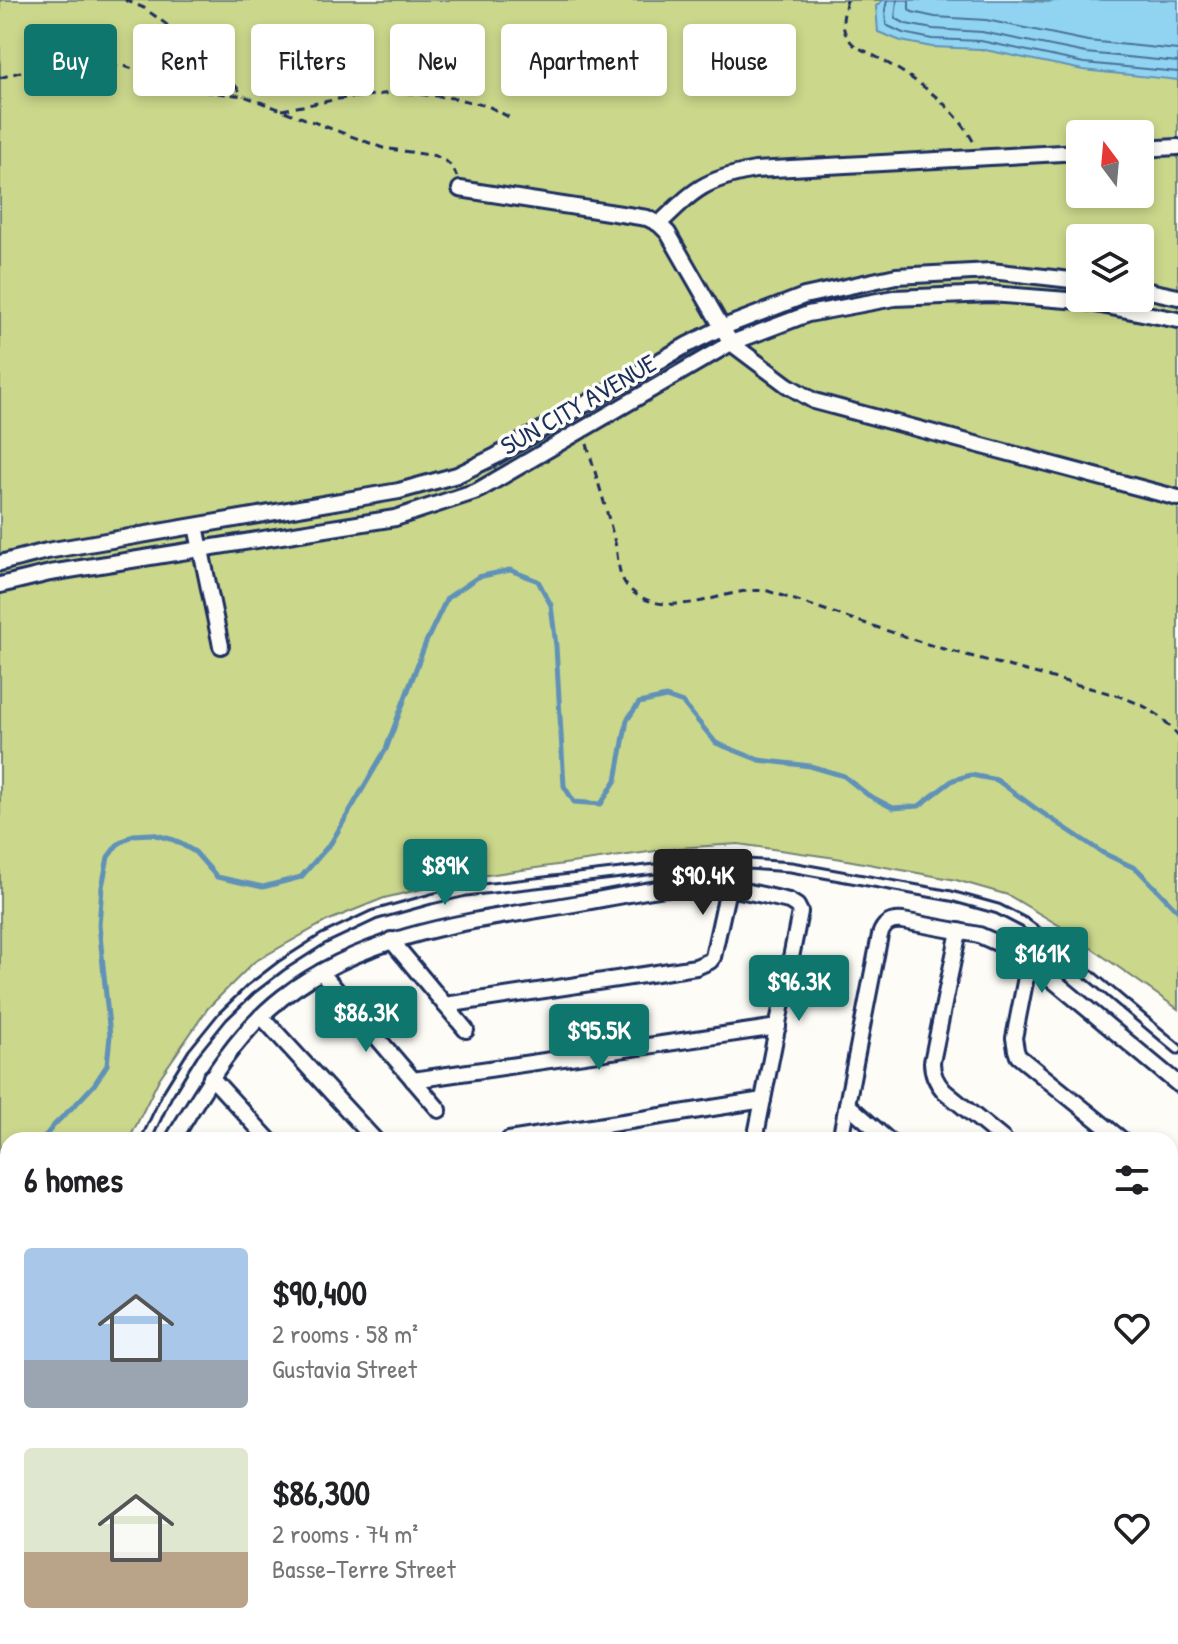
<!DOCTYPE html>
<html lang="en">
<head>
<meta charset="utf-8">
<style>
	body { margin:0; font-family:"Patrick Hand",sans-serif; background:#f6f6f6; color:#202124; height:100vh; display:flex; flex-direction:column; font-size:30px; white-space:nowrap }
	* { box-sizing:border-box; margin:0 }
	p { font-size:26px; color:#757577 }
	.icon { flex:none; width:44px; height:44px; fill:none; stroke:currentColor; stroke-width:2; stroke-linecap:round; stroke-linejoin:round }
	.map { position:relative; flex:1; overflow:hidden }
	.side { position:absolute; left:0px; top:1132px; width:1178px; height:512px; display:flex; flex-direction:column; background:#fff; border-radius:24px 24px 0 0; box-shadow:0 4px 12px #0003 }
	.side>* { flex:none }
	.hud { position:absolute; left:24px; top:24px; width:1130px; height:72px; display:flex; gap:16px }
	.needle { width:52px; rotate:344deg }
	.buttons { position:absolute; left:1066px; top:120px; display:grid; gap:16px }
	.buttons a { display:grid; place-items:center; width:88px; height:88px; border-radius:8px; background:#fff; box-shadow:0 4px 12px #0003; font-size:40px }
	.price { position:absolute; translate:-50% -68px; padding:0 18px; border-radius:8px; background:#0f766e; color:#fff; font-size:26px; line-height:52px; filter:drop-shadow(0 2px 4px #0008) }
	.price::after { content:''; position:absolute; left:50%; top:48px; width:24px; height:18px; margin-left:-12px; background:inherit; clip-path:polygon(0 0,100% 0,50% 100%) }
	.price.active { background:#222; color:#fff }
	ul { padding:0; list-style:none }
	li { display:flex; align-items:center; gap:24px; height:200px; padding:0 24px }
	li span { display:grid; place-items:center; flex:none; width:224px; height:160px; border-radius:8px; color:#555 }
	li>.icon { margin-inline-start:auto }
	span .icon { width:96px; height:96px; fill:#fffc; stroke-width:1 }
	li b { font-size:34px }
	h2 { display:flex; justify-content:space-between; align-items:center; height:96px; padding:0 24px; font-size:34px }
	.tag { padding:0 28px; border-radius:8px; background:#fff; box-shadow:0 4px 12px #0003; font-size:28px; line-height:72px }
	.tag.active { background:#0f766e; color:#fff }
	.map>svg:first-child { display:block }
	.green { fill:#cbd78b; stroke:#738374; stroke-width:2; fill-rule:evenodd }
	.water { fill:#90d4f2; stroke:#6192b7; stroke-width:2 }
	.lines { fill:none; stroke-linecap:round; stroke-linejoin:round }
	.shore { stroke:#4a7199; stroke-width:2 }
	.stream { stroke:#6192b7; stroke-width:5 }
	.lane-casing { stroke:#1b2f5e; stroke-width:13 }
	.street-casing { stroke:#1b2f5e; stroke-width:20 }
	.path { stroke:#1b2f5e; stroke-width:3; stroke-dasharray:8 6; stroke-linecap:butt }
	.lane { stroke:#fdfcf7; stroke-width:7 }
	.street { stroke:#fdfcf7; stroke-width:14 }
	.labels { text-anchor:middle; dominant-baseline:central; stroke-width:7; stroke-linejoin:round; paint-order:stroke }
	.street-label { font-size:26px; fill:#1b2f5e; stroke:#fdfcf7 }
</style>
</head>
<body>
<div class="map">
<svg width="1178" height="1644" viewBox="0 0 1178 1644">
	<rect width="100%" height="100%" fill="#fdfcf7"/>
	<filter id="ink" filterUnits="userSpaceOnUse"><feTurbulence type="fractalNoise" baseFrequency=".0125" numOctaves="2"/><feDisplacementMap in="SourceGraphic" scale="16" xChannelSelector="R" yChannelSelector="G"/><feConvolveMatrix kernelMatrix="1 2 1 2 8 2 1 2 1" color-interpolation-filters="sRGB"/></filter>
	<g filter="url(#ink)">
		<!-- green -->
		<path class="green" d="M0,0h1178v1009l-118,-83 -52,-31 -52,-15 -120,-22 -98,-14 -61,4 -204,29 -89,21 -57,23 -73,41 -46,46 -49,71 -30,61h-121v140l-8,8zM1080,134h60v60h-60zM1080,238h60v60h-60z"/>
		<!-- water -->
		<polygon class="water" points="883,0 1013,0 1048,2 1061,0 1178,0 1178,80 1083,70 980,49 932,47 901,41 878,32 876,6"/>
		<g class="lines">
			<!-- shore -->
			<g class="shore">
				<polyline points="887,0 885,10 886,25 903,33 932,39 981,41 1084,63 1178,72"/>
				<polyline points="897,0 895,18 906,24 933,29 982,32 1086,53 1178,62"/>
				<polyline points="909,0 909,9 912,12 935,17 986,20 1088,41 1178,50"/>
			</g>
			<!-- stream -->
			<g class="stream">
				<polyline points="42,1140 55,1124 78,1102 94,1085 107,1065 110,1036 99,925 102,887 108,857 117,845 133,835 152,834 174,840 195,852 217,877 263,887 301,877 331,843 386,749 426,642 447,598 478,577 510,570 538,581 551,605 556,646 564,786 574,802 601,804 616,780 627,720 639,703 666,697 683,703 716,743 759,760 810,766 844,776 868,795 893,808 919,806 953,780 971,775 997,780 1035,808 1103,853 1137,869 1178,911"/>
				<polyline points="0,1208 8,1195"/>
			</g>
			<!-- lane casing -->
			<g class="lane-casing">
				<g id="lane">
					<polyline points="146,1140 167,1095 193,1053 223,1016 251,989 281,966 323,939 374,915 431,899 466,891 673,867 733,863 791,867 951,896 998,909 1025,923 1052,943 1178,1049"/>
					<polyline points="1170,1375 1170,1346"/>
					<polyline points="1170,1569 1178,1562"/>
					<polyline points="913,1636 919,1644"/>
					<polyline points="1075,1644 1085,1636"/>
				</g>
			</g>
			<!-- street casing -->
			<g class="street-casing">
				<g id="street">
					<polyline points="1140,149 1178,147"/>
					<polyline points="460,189 647,218 659,224 668,233 731,343 787,385 814,401 1178,498"/>
					<path d="M659,224c36,-35 46,-45 96,-54l325,-18"/>
					<polyline points="1140,289 1178,297"/>
					<polyline points="196,526 221,646"/>
					<polyline points="0,563 47,551 399,491 457,475 496,456 687,345 721,328 804,296 896,276 991,271 1080,281"/>
					<polyline points="0,585 50,573 395,518 477,491 731,343 808,314 894,298 991,294 1080,301 1178,320"/>
					<path d="M959,931l-27,131c0,12 4,20 12,29l60,49"/>
					<polyline points="391,940 466,1030"/>
					<polyline points="1029,962 1014,1038 1016,1050 1018,1056 1122,1140"/>
					<polyline points="321,972 439,1110"/>
					<polyline points="445,1005 696,967 710,961 713,957 728,889"/>
					<polyline points="261,1016 375,1140"/>
					<polyline points="211,1077 269,1140"/>
					<polyline points="413,1080 778,1027"/>
					<polyline points="847,1104 888,1140"/>
					<path d="M173,1140c31,-51 62,-106 110,-143 84,-65 190,-76 291,-93 38,-6 80,-17 119,-18 32,-1 65,8 96,15l8,5 3,6 -45,228"/>
					<polyline points="509,1140 763,1100"/>
					<path d="M840,1140l40,-205c4,-12 11,-15 23,-14l76,14 32,14 43,32 124,103"/>
					<polyline points="1170,1179 1178,1185"/>
					<polyline points="1170,1263 1178,1243"/>
					<polyline points="0,1306 8,1297"/>
					<polyline points="1170,1345 1178,1344"/>
					<polyline points="0,1394 8,1403"/>
					<polyline points="0,1619 8,1625"/>
					<polyline points="442,1636 444,1644"/>
					<polyline points="536,1636 542,1644"/>
					<polyline points="738,1636 743,1644"/>
					<polyline points="809,1636 814,1644"/>
					<polyline points="322,1644 378,1636"/>
					<polyline points="769,1644 782,1636"/>
				</g>
			</g>
			<!-- path -->
			<g class="path">
				<polyline points="125,0 144,8 211,57 244,96"/>
				<path d="M847,0c-5,20 -8,31 8,46 43,21 97,53 119,97"/>
				<polyline points="0,78 46,64 124,66 199,91 244,96 383,148 436,156 447,162 453,168 457,177"/>
				<polyline points="282,110 338,99 401,92 453,98 488,106 509,117"/>
				<path d="M587,444c9,32 19,63 27,95 5,16 2,33 13,47 13,15 31,19 50,18 32,0 58,-17 91,-13l165,55 183,49c28,10 44,17 62,41"/>
			</g>
			<!-- lane -->
			<use href="#lane" class="lane"/>
			<!-- street -->
			<use href="#street" class="street"/>
		</g>
	</g>
	<g class="labels">
		<!-- street labels -->
		<g class="street-label">
			<text transform="translate(578 404) rotate(-30)">SUN CITY AVENUE</text>
		</g>
	</g>
</svg>
<div class="buttons">
<a><svg class="needle" viewBox="-14 -14 28 28"><path d="M0-13l5 13h-10z" fill="#e53935"/><path d="M0 13l5-13h-10z" fill="#757577"/></svg></a>
<a><svg class="icon" aria-label="layers" viewBox="0 0 24 24"><path d="M12 4l9 5-9 5-9-5zM3 14l9 5 9-5"/></svg></a>
</div>
<b class="price" style="left:445px;top:907px">$89K</b>
<b class="price active" style="left:703px;top:917px">$90.4K</b>
<b class="price" style="left:1042px;top:995px">$161K</b>
<b class="price" style="left:799px;top:1023px">$96.3K</b>
<b class="price" style="left:366px;top:1054px">$86.3K</b>
<b class="price" style="left:599px;top:1072px">$95.5K</b>
<div class="hud">
<a class="tag active">Buy</a>
<a class="tag">Rent</a>
<a class="tag">Filters</a>
<a class="tag">New</a>
<a class="tag">Apartment</a>
<a class="tag">House</a>
</div>
<section class="side">
<h2>6 homes<svg class="icon" aria-label="filters" viewBox="0 0 24 24"><path d="M4 7h16M4 17h16"/><circle cx="9" cy="7" r="2"/><circle cx="15" cy="17" r="2"/></svg></h2>
<ul>
<li><span style="background:linear-gradient(#a9c7e8 70%,#9aa5b1 0)"><svg class="icon" aria-label="home" viewBox="0 0 24 24"><path d="M3 11l9-7 9 7M6 9v11h12V9"/></svg></span><div><b>$90,400</b><p>2 rooms · 58 m²</p><p>Gustavia Street</p></div><svg class="icon" aria-label="heart" viewBox="0 0 24 24"><path d="M12 20l-8-8c-3-5 5-10 8-4 3-6 11-1 8 4z"/></svg></li>
<li><span style="background:linear-gradient(#dfe7d0 65%,#b9a48a 0)"><svg class="icon" aria-label="home" viewBox="0 0 24 24"><path d="M3 11l9-7 9 7M6 9v11h12V9"/></svg></span><div><b>$86,300</b><p>2 rooms · 74 m²</p><p>Basse-Terre Street</p></div><svg class="icon" aria-label="heart" viewBox="0 0 24 24"><path d="M12 20l-8-8c-3-5 5-10 8-4 3-6 11-1 8 4z"/></svg></li>
</ul>
</section>
</div>
</body>
</html>
